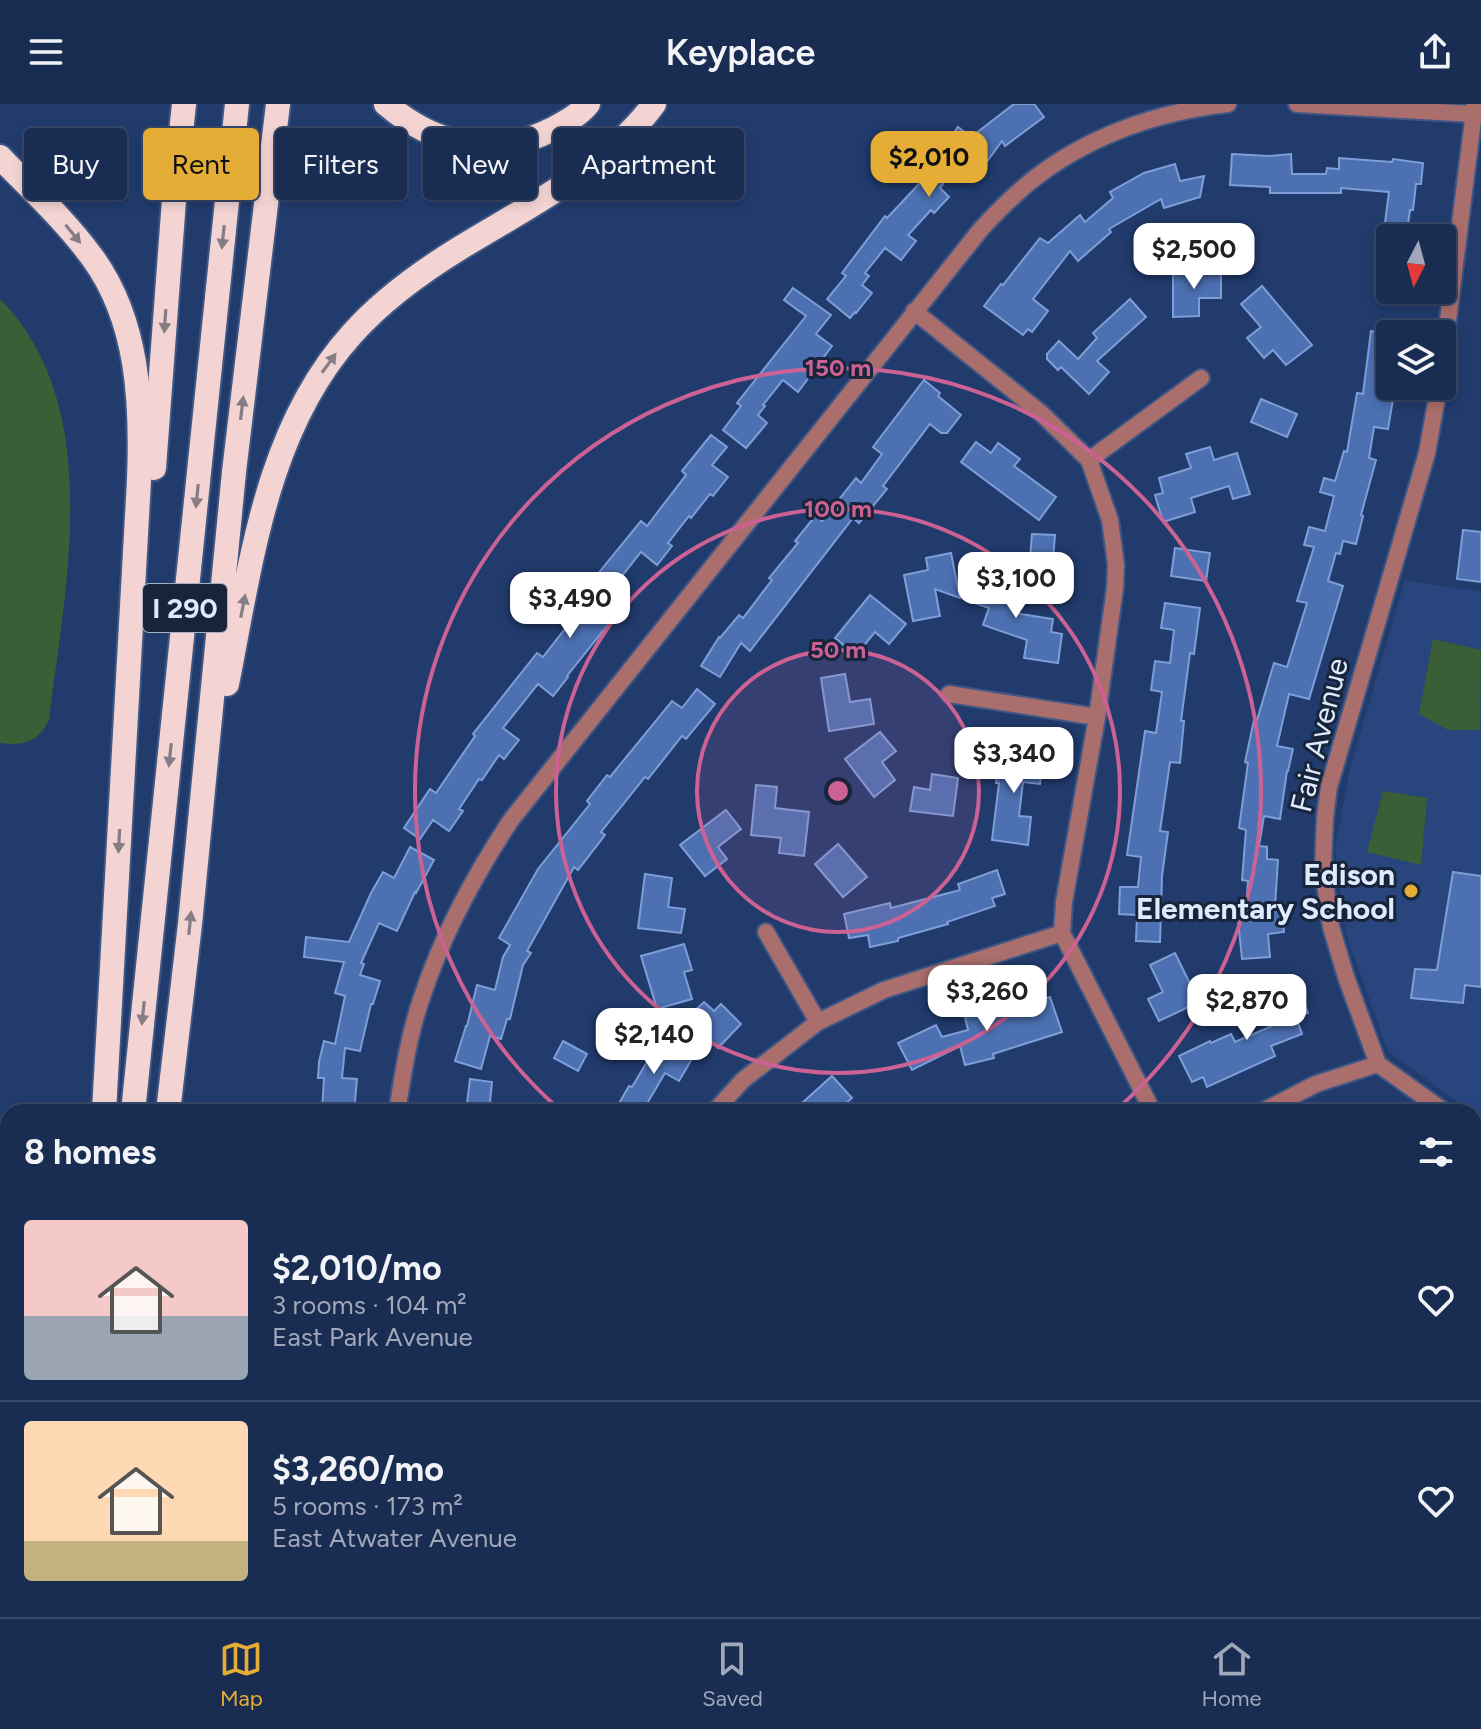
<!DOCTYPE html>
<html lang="en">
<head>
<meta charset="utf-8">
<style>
	body { margin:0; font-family:Figtree,sans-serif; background:#223459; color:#f1f3f6; height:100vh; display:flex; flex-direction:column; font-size:30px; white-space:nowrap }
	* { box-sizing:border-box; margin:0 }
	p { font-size:26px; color:#9fa7b8 }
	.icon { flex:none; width:44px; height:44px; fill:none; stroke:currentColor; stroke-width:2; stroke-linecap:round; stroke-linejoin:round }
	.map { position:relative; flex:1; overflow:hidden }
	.details { position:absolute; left:0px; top:1000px; width:1482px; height:514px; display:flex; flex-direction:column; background:#192c52; border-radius:24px 24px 0 0; box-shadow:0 4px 12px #0003,0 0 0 2px #374869 }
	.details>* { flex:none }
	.guide { position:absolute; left:24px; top:24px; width:800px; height:72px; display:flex; gap:16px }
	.needle { width:52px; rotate:186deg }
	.fabs { position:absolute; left:1376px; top:120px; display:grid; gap:16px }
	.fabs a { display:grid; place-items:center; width:80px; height:80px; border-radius:8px; background:#192c52; box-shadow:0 4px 12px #0003,0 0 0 2px #374869; font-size:40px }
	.price { position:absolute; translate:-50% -68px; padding:0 18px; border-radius:16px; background:#fff; color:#222; font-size:26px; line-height:52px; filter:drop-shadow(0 2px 4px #0008) }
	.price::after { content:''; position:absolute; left:50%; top:48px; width:24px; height:18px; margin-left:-12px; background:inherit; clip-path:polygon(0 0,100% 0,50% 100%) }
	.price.selected { background:#e5ad35; color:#111 }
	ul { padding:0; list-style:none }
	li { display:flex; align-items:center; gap:24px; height:200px; padding:0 24px }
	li+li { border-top:2px solid #374869 }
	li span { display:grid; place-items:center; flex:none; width:224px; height:160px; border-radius:8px; color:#555 }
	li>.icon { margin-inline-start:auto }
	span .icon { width:96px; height:96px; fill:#fffc; stroke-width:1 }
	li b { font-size:34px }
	h2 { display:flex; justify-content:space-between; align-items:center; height:96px; padding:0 24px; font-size:34px }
	.tag { padding:0 28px; border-radius:8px; background:#192c52; box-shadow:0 4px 12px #0003,0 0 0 2px #374869; font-size:28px; line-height:72px }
	.tag.selected { background:#e5ad35; color:#111 }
	header { display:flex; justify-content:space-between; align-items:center; height:104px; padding:0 24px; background:#192c52; font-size:36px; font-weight:600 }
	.tabs { display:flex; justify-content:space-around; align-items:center; height:112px; border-top:2px solid #374869; background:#192c52; font-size:22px; color:#9fa7b8 }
	.tabs a { display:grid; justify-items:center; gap:4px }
	.tabs .selected { color:#e5ad35 }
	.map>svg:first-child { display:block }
	.built { fill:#29457d }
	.green { fill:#3a5f36 }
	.building { fill:#4c70b2; stroke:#7e9ed7; stroke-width:2 }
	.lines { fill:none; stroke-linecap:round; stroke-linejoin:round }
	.street-casing { stroke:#3f5784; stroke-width:20 }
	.highway-casing { stroke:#3f5784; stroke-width:28 }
	.street { stroke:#aa6e6c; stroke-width:16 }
	.highway { stroke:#f3d4d3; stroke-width:24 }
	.oneway { fill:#867c86 }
	.ring { fill:none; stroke:#cc6293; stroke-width:4 }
	.poi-dot { fill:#e5ad35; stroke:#18243a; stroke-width:3 }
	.labels { text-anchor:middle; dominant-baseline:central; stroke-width:6; stroke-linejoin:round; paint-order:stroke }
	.shield { fill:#18243a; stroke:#a3afc2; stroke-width:2 }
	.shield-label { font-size:28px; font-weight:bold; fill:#dfeafc }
	.street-label { font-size:30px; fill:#dfeafc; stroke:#18243a }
	.poi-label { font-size:30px; font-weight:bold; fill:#dfeafc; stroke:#18243a; text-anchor:end }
	.centre { fill:#cc6293; stroke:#18243a; stroke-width:4 }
	.ring-label { font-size:24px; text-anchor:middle; font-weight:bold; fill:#cc6293; stroke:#18243a; stroke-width:6; stroke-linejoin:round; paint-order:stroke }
</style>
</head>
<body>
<header><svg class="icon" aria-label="menu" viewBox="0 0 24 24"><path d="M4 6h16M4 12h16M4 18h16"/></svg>Keyplace<svg class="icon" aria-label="share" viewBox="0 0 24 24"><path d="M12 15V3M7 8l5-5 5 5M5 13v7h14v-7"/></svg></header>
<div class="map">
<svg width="1481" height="1513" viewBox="0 0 1481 1513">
	<rect width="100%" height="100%" fill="#213b6d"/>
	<!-- built -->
	<polygon class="built" points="1405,476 1481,488 1481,1015 1474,1010 1474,1008 1471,1008 1388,947 1346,830 1335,745 1350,665"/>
	<!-- green -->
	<g class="green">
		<path d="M0,195c106,107 65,288 49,421 -11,22 -25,26 -49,23z"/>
		<polygon points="1433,535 1481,546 1480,626 1448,626 1419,610"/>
		<polygon points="1383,687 1427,694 1421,761 1367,748"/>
	</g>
	<!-- building -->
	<g class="building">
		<polygon points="1014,0 1034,0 1044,13 1005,42 1002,37 977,71 959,58 940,84 949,93 934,109 931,106 908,131 916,137 901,156 885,144 865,169 869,172 862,181 872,189 856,209 855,208 850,214 827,195 846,172 842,169 885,112 887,114 934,64 930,62 958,23 971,33"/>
		<polygon points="1232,50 1269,52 1291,50 1292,70 1326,70 1327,64 1339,65 1339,54 1392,58 1393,55 1423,59 1421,80 1416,80 1413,106 1410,106 1406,134 1384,134 1390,134 1390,181 1375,179 1380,134 1383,134 1389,88 1341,84 1341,89 1270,89 1270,83 1230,81"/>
		<polygon points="1175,60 1180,77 1204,72 1200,93 1164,104 1161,95 1109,125 1111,128 1078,157 1070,147 1033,195 1048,207 1032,228 1028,225 1023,231 984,202 1001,180 1003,181 1040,134 1048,139 1080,111 1085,118 1113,94 1110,88 1144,69"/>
		<polygon points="1173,167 1221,167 1221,194 1199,194 1199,212 1173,213"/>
		<polygon points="1262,182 1312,241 1286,261 1273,246 1264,254 1247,234 1261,223 1241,200"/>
		<polygon points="793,184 831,211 816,230 832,242 798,288 783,276 763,301 765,302 758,311 767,319 746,344 723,326 741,302 737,299 806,212 784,196"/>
		<polygon points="1130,195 1146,213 1097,257 1109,268 1089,290 1061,263 1058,266 1047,255 1047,250 1059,237 1078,255 1097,234 1093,229"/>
		<polygon points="1371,227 1390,230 1390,277 1388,294 1393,295 1388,325 1374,323 1369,354 1376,356 1361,411 1363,412 1356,440 1343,437 1340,450 1336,449 1328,477 1343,482 1309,595 1289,590 1277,642 1293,645 1288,667 1287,667 1280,715 1264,712 1259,742 1267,743 1267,755 1278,756 1275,803 1282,802 1284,828 1268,830 1270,853 1242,855 1237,806 1246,805 1248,777 1242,776 1246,726 1239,724 1248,659 1245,658 1254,616 1257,616 1274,559 1287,563 1307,499 1297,497 1314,443 1304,441 1309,423 1325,427 1334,392 1320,388 1324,374 1335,377 1344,347 1347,348 1357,289 1363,290"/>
		<polygon points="924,276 940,289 938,292 961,311 947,329 941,329 930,320 883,382 887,385 859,419 853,414 750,547 741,539 720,573 701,562 719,533 720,534 739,511 743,514 772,476 769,474 798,439 795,437 816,411 822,417 856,374 861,379 882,350 873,343"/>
		<polygon points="1261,295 1297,310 1287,333 1251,318"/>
		<polygon points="711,331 727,343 712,361 728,373 713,392 710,390 691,414 689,412 668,439 672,442 657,461 641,448 607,491 622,503 567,572 568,573 553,592 538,580 503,624 519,636 504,655 499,651 482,676 479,675 459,705 463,707 449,727 433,716 420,735 404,724 430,685 436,689 475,632 473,630 537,549 543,553 567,522 564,519 579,500 576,498 605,461 641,417 647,422 686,371 682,367"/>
		<polygon points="976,338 991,349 998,339 1020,355 1014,362 1056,393 1039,416 961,358"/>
		<polygon points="1210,343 1214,356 1237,349 1250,390 1233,395 1229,382 1191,394 1195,408 1163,418 1155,391 1163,389 1159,374 1191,364 1186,350"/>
		<polygon points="1463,426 1481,428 1481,478 1457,475"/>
		<polygon points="1032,430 1055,431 1053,455 1030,454"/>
		<polygon points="1175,444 1210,449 1206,477 1171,472"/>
		<polygon points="951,449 960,494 935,485 940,512 913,517 904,471 928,466 926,454"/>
		<polygon points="977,471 1022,486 1015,509 1053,515 1051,528 1062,530 1058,559 1024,554 1027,536 983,521 989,504 969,497"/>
		<polygon points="870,491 906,520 889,540 875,528 856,551 835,534"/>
		<polygon points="1165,499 1200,504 1194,550 1190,549 1181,617 1184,617 1180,659 1170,658 1160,727 1168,728 1162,772 1160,838 1136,837 1137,811 1119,810 1120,783 1138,783 1141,753 1127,751 1145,627 1156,629 1162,588 1151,586 1155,557 1170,559 1174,526 1161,524"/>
		<polygon points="845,570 850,598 870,595 874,620 829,627 821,574"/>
		<polygon points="697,585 715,600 686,635 682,632 648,675 645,673 601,728 605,731 578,766 574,763 527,847 531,849 523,861 510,915 507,915 501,935 490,932 481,965 455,957 466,922 467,922 477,881 495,886 503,853 510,841 499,834 538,765 590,700 587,697 607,671 610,673 672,597 682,604"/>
		<polygon points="880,628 896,647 882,658 895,676 874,693 845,655"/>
		<polygon points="1000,646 1043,651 1040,680 1023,678 1019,712 1031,713 1028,741 992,736 999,679 996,679"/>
		<polygon points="932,670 958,674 953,712 910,707 914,683 930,686"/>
		<polygon points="756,681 777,683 775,704 809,708 804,752 779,749 781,734 751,731"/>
		<polygon points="726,706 741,725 718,743 727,755 705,772 680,741"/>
		<polygon points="838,740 867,773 843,793 815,760"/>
		<polygon points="410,743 434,756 416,789 415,788 397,827 379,819 361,859 364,860 360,871 380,877 373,900 371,900 360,947 345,944 342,974 357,975 354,1008 322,1006 324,974 318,974 319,958 324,937 335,940 345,892 335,889 344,858 304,853 306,833 349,838 371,789 383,768 394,774"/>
		<polygon points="997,766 1005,790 992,794 995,802 947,818 948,820 898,834 898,837 870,843 868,831 849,834 844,810 890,799 891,804 960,786 958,780"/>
		<polygon points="1453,768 1481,772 1481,883 1465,881 1463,899 1411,894 1415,865 1437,866"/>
		<polygon points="645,770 672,774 668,803 685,805 681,829 638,824"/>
		<polygon points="684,840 692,866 684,868 692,895 657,905 641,852"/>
		<polygon points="1175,849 1199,898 1159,917 1148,895 1163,888 1150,861"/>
		<polygon points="1298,884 1308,909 1296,913 1302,930 1271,942 1275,952 1207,983 1203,973 1192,978 1179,952 1210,937 1211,939 1231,930 1235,938 1272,922 1261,893 1275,887 1277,892"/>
		<polygon points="1026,893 1028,900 1050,893 1062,928 993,950 994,954 965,961 960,942 912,966 898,939 936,921 942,933 968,926 965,913 1000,904 999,902"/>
		<polygon points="704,898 714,907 721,900 741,920 718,944 688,913"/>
		<polygon points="661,934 693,953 679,977 665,969 642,1008 614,1008 629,982 632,983"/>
		<polygon points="563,937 587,950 578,967 554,954"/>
		<polygon points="832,972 852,994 836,1008 792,1008"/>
		<polygon points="470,975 492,978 489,1008 466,1008"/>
	</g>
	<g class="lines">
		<!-- street casing -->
		<g class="street-casing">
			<g id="street">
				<polyline points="1297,0 1474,10"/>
				<polyline points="914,207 1041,309 1089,356 1110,416 1116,461 1115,484 1097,613 1064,798 1062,829 1153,1008"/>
				<polyline points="1442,264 1475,0"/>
				<polyline points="1439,282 1427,349 1329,683 1325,713 1323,764 1331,823 1346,873 1378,960 1445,1008"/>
				<polyline points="1089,356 1201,274"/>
				<polyline points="949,590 1097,613"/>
				<polyline points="766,828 818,918"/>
				<path d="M397,1008c6,-39 12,-78 25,-115 21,-64 52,-121 89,-177l470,-591c14,-15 29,-30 44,-43 57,-48 130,-74 203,-82"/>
				<polyline points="714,1008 743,976 818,918 884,886 1062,829"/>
				<polyline points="1261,1008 1316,980 1378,960"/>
				<polyline points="1474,1029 1481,1034"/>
				<polyline points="1474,1284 1481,1284"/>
				<polyline points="369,1506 369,1513"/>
				<polyline points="526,1513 541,1506"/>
				<polyline points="865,1513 866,1506"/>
				<polyline points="1112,1513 1113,1506"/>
				<polyline points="1476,1513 1481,1437"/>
			</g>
		</g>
		<!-- highway casing -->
		<g class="highway-casing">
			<g id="highway">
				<path d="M386,0c49,42 108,55 167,25 13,-7 26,-14 35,-25"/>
				<path d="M0,53c31,32 65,63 92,100 47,64 50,147 47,223l-35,632"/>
				<polyline points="154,364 174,96 184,0"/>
				<path d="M227,580c24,-120 39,-255 125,-350 31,-35 69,-62 108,-86 67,-41 147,-80 194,-144"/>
				<polyline points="133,1008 237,0"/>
				<polyline points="168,1008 190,820 234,368 278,0"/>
				<polyline points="72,1513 73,1506"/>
				<polyline points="114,1513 115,1506"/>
			</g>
		</g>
		<!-- street -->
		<use href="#street" class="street"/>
		<!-- highway -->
		<use href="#highway" class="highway"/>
	</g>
	<!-- one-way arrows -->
	<defs><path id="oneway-solid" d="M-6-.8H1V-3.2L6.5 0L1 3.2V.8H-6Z" transform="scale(2)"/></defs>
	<g class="oneway">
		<use href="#oneway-solid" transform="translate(73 130) rotate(51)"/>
		<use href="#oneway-solid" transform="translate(223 133) rotate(96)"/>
		<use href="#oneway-solid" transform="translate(165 217) rotate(94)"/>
		<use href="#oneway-solid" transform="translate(329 259) rotate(-54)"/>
		<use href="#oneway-solid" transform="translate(242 304) rotate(-83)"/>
		<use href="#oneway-solid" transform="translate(197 392) rotate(96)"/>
		<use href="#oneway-solid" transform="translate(243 502) rotate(-79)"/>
		<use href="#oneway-solid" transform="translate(170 651) rotate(96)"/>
		<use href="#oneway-solid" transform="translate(119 737) rotate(93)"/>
		<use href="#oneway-solid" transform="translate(190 819) rotate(-84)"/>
		<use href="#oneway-solid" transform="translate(143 909) rotate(96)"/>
	</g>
	<!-- distance rings -->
	<circle cx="838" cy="687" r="141" fill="#cc6293" fill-opacity=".12"/>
	<g class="ring">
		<circle cx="838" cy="687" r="141"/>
		<circle cx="838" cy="687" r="282"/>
		<path d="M560 1006A423 423 0 1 1 1116 1006"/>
	</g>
	<!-- markers -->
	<circle class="poi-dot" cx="1411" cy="787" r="8"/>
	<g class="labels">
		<!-- shield labels -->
		<rect class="shield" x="143" y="480" width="84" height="48" rx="6"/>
		<g class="shield-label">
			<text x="185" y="504">I 290</text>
		</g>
		<!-- street labels -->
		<g class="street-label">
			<text transform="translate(1319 631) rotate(-76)">Fair Avenue</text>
		</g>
		<!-- poi labels -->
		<g class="poi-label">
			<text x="1395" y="770">Edison<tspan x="1395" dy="34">Elementary School</tspan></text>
		</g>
	</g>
	<circle cx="838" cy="687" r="12" class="centre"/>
	<g class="ring-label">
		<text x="838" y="272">150 m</text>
		<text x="838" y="413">100 m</text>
		<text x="838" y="554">50 m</text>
	</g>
</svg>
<div class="fabs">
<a><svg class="needle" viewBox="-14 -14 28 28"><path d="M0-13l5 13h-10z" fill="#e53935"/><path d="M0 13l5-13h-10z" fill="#9fa7b8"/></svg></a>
<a><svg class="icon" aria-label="layers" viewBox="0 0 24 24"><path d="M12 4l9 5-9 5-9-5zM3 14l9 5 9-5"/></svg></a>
</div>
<b class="price selected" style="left:929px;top:95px">$2,010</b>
<b class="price" style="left:1194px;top:187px">$2,500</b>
<b class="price" style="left:1016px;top:516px">$3,100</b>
<b class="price" style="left:570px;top:536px">$3,490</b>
<b class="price" style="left:1014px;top:691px">$3,340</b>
<b class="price" style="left:987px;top:929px">$3,260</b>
<b class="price" style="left:1247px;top:938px">$2,870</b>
<b class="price" style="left:654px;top:972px">$2,140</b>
<div class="guide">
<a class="tag">Buy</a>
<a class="tag selected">Rent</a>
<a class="tag">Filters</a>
<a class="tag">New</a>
<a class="tag">Apartment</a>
</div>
<section class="details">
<h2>8 homes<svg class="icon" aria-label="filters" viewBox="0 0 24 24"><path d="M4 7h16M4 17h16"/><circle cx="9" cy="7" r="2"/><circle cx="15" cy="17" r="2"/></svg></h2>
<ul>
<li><span style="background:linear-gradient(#f6c9c9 60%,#9aa5b1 0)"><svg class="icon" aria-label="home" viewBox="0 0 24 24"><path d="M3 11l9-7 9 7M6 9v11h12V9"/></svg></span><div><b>$2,010/mo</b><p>3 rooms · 104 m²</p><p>East Park Avenue</p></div><svg class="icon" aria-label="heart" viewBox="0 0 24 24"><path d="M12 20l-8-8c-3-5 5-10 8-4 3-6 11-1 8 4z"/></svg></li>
<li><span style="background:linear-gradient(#ffd9b3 75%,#c2b280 0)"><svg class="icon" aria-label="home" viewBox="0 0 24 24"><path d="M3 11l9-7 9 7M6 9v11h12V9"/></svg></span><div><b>$3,260/mo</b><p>5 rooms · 173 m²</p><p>East Atwater Avenue</p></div><svg class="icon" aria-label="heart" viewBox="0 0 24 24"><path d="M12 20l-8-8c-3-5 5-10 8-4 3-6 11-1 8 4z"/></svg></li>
</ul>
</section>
</div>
<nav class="tabs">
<a class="selected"><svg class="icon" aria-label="map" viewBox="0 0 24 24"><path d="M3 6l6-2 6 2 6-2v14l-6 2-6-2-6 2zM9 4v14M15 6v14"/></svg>Map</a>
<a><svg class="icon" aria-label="saved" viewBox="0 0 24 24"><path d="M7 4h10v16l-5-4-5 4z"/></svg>Saved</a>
<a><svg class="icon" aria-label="home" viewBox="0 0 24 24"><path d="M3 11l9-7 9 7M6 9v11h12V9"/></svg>Home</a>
</nav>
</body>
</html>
